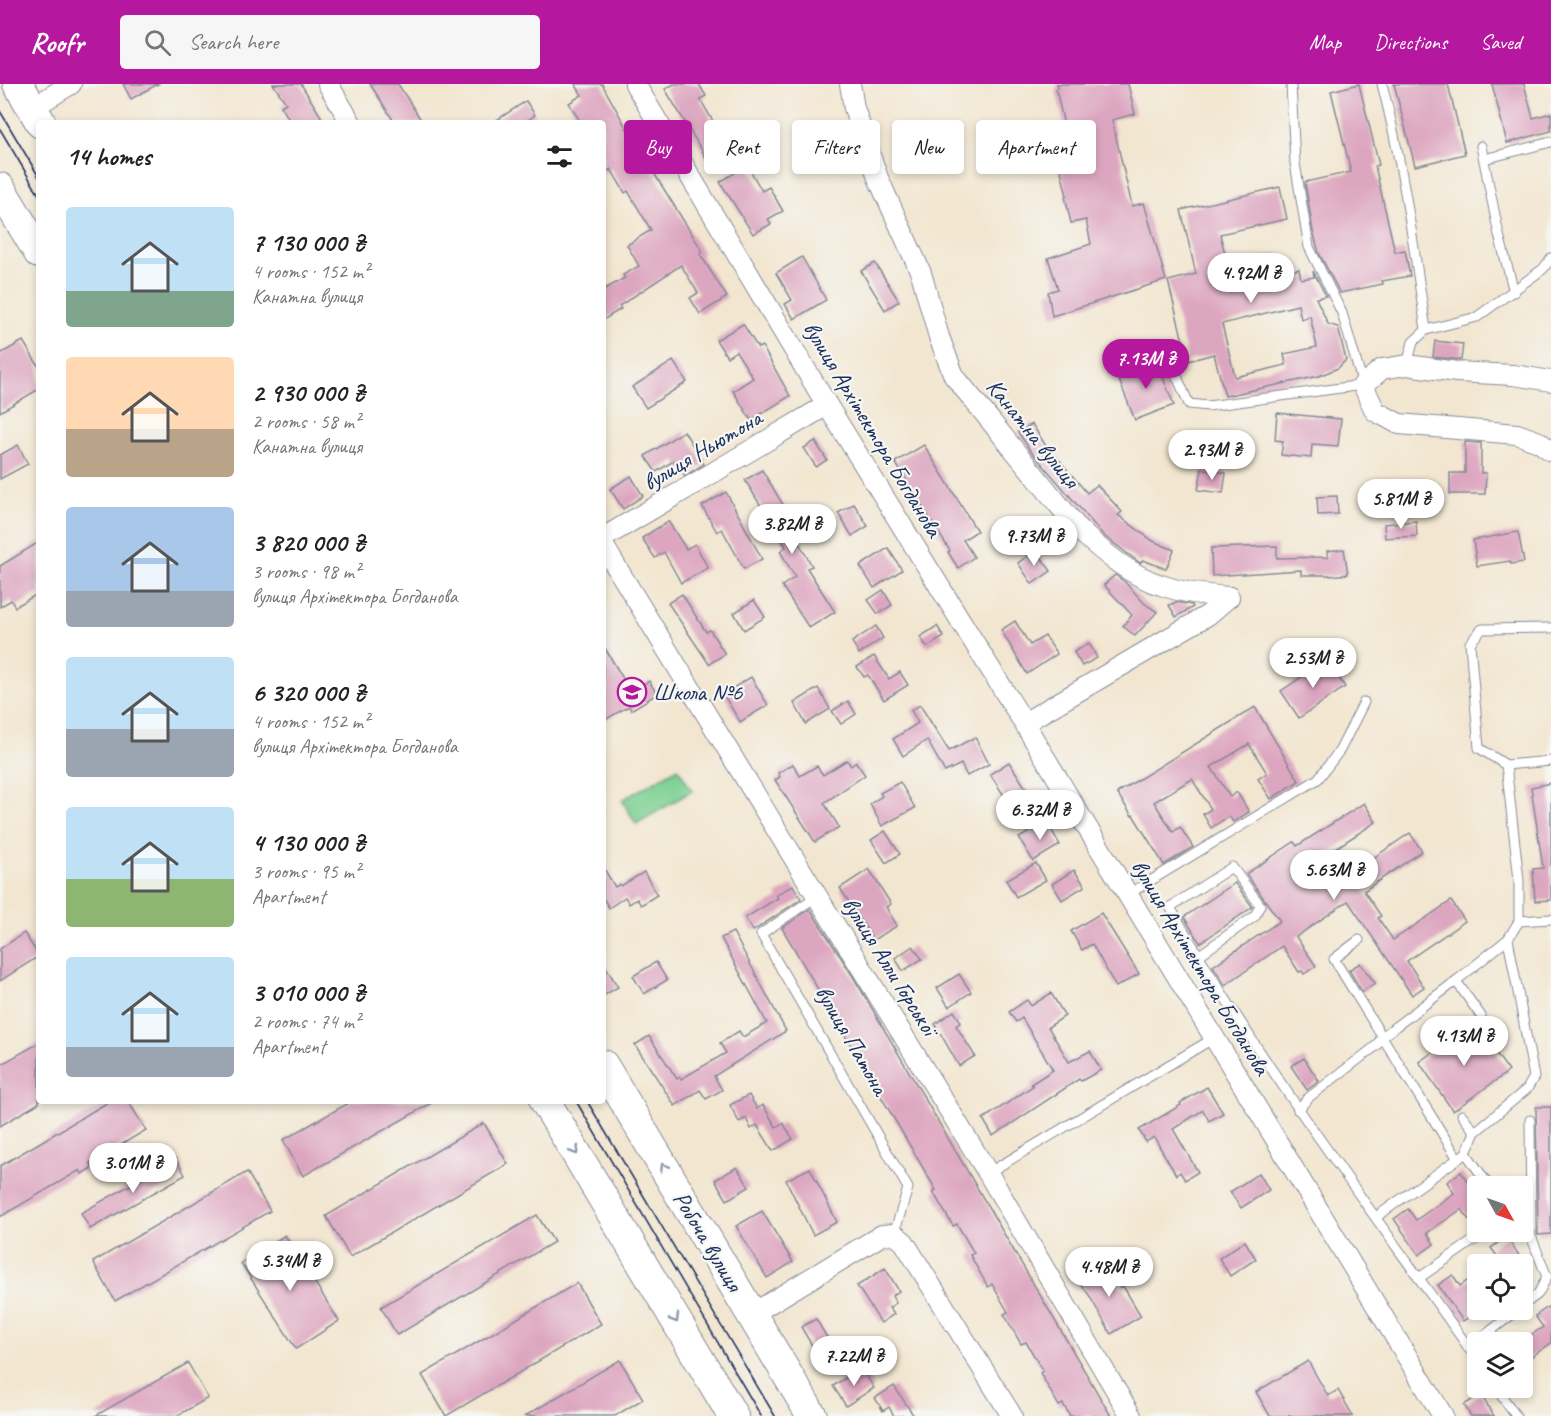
<!DOCTYPE html>
<html lang="en">
<head>
<meta charset="utf-8">
<style>
	body { margin:0; font-family:Caveat,sans-serif; background:#f6f6f6; color:#222; height:100vh; display:flex; flex-direction:column; font-size:22px; white-space:nowrap }
	* { box-sizing:border-box; margin:0 }
	p { font-size:20px; color:#767676 }
	.icon { flex:none; width:33px; height:33px; fill:none; stroke:currentColor; stroke-width:2; stroke-linecap:round; stroke-linejoin:round }
	.map { position:relative; flex:1; overflow:hidden }
	.details { position:absolute; left:36px; top:36px; width:570px; height:984px; display:flex; flex-direction:column; background:#fff; border-radius:6px; box-shadow:0 3px 9px #0003 }
	.details>* { flex:none }
	.guide { position:absolute; left:624px; top:36px; width:570px; height:54px; display:flex; gap:12px }
	.needle { width:39px; rotate:130deg }
	.tools { position:absolute; left:1467px; top:1092px; display:grid; gap:12px }
	.tools a { display:grid; place-items:center; width:66px; height:66px; border-radius:6px; background:#fff; box-shadow:0 3px 9px #0003; font-size:30px }
	.price { position:absolute; translate:-50% -51px; padding:0 14px; border-radius:21px; background:#fff; color:#222; font-size:20px; line-height:39px; filter:drop-shadow(0 2px 3px #0008) }
	.price::after { content:''; position:absolute; left:50%; top:36px; width:18px; height:14px; margin-left:-9px; background:inherit; clip-path:polygon(0 0,100% 0,50% 100%) }
	.price.on { background:#b5179e; color:#fff }
	ul { padding:0; list-style:none }
	li { display:flex; align-items:center; gap:18px; height:150px; padding:0 30px }
	li span { display:grid; place-items:center; flex:none; width:168px; height:120px; border-radius:6px; color:#555 }
	li>.icon { margin-inline-start:auto }
	span .icon { width:72px; height:72px; fill:#fffc; stroke-width:1 }
	li b { font-size:26px }
	h2 { display:flex; justify-content:space-between; align-items:center; height:72px; padding:0 30px; font-size:26px }
	.tag { padding:0 21px; border-radius:6px; background:#fff; box-shadow:0 3px 9px #0003; font-size:21px; line-height:54px }
	.tag.on { background:#b5179e; color:#fff }
	header { display:flex; align-items:center; gap:36px; box-sizing:border-box; height:84px; padding:0 30px; background:#b5179e; color:#fff }
	header strong { font-size:28px }
	nav { display:flex; gap:33px; margin-inline-start:auto; font-size:21px }
	.search { width:420px; height:54px; background:#f6f6f6; display:flex; align-items:center; gap:15px; box-sizing:border-box; padding:0 21px; border-radius:6px; color:#767676; font-size:22px }
	.map>svg:first-child { display:block }
	.green { fill:#7dd092; stroke:#4c8078; stroke-width:1.5 }
	.building { fill:#dda6c0; fill-rule:evenodd }
	.lines { fill:none; stroke-linecap:round; stroke-linejoin:round }
	.service-casing { stroke:#868a97; stroke-width:11 }
	.minor-casing { stroke:#868a97; stroke-width:22 }
	.primary-casing { stroke:#868a97; stroke-width:32 }
	.service { stroke:#fff; stroke-width:9 }
	.minor { stroke:#fff; stroke-width:20 }
	.primary { stroke:#fff; stroke-width:30 }
	.tram { stroke:#1b2f5e; stroke-width:1.5 }
	.oneway { stroke:#8d97ae }
	.labels { text-anchor:middle; dominant-baseline:central; stroke-width:4.5; stroke-linejoin:round; paint-order:stroke }
	.street-label { font-size:24px; fill:#1b2f5e; stroke:#f6f6f2 }
	.poi-label { font-size:24px; fill:#1b2f5e; stroke:#f6f6f2; text-anchor:start }
</style>
</head>
<body>
<header>
<strong>Roofr</strong>
<div class="search"><svg class="icon" aria-label="search" viewBox="0 0 24 24"><circle cx="10" cy="10" r="6"/><path d="M15 15l6 6"/></svg>Search here</div>
<nav><a>Map</a><a>Directions</a><a>Saved</a></nav>
</header>
<div class="map">
<svg width="1551" height="1332" viewBox="0 0 1551 1332">
	<rect width="100%" height="100%" fill="#f6f6f2"/>
	<filter id="ink" filterUnits="userSpaceOnUse"><feTurbulence type="fractalNoise" baseFrequency=".0167" numOctaves="2"/><feDisplacementMap in="SourceGraphic" scale="12" xChannelSelector="R" yChannelSelector="G"/><feConvolveMatrix kernelMatrix="1 2 1 2 8 2 1 2 1" color-interpolation-filters="sRGB"/></filter>
	<filter id="wash" filterUnits="userSpaceOnUse"><feTurbulence type="fractalNoise" baseFrequency=".008" numOctaves="4" result="noise"/><feDisplacementMap in="SourceGraphic" scale="24" xChannelSelector="R" yChannelSelector="G"/><feGaussianBlur stdDeviation="1.35" result="paint"/><feColorMatrix in="noise" values="0 0 0 0 0 0 0 0 0 0 0 0 0 0 0 0 0 1.4 0 .05"/><feComposite in="paint" operator="in"/></filter>
	<g filter="url(#wash)">
		<rect width="100%" height="100%" fill="#f2e6d0"/>
		<!-- green -->
		<polygon class="green" points="678,684 692,707 636,740 622,716"/>
		<g id="blocks">
			<!-- building -->
			<g class="building">
				<polygon points="123,0 158,0 131,15"/>
				<polygon points="273,0 301,0 325,39 291,39 281,22 286,19"/>
				<polygon points="370,0 398,0 423,39 395,39"/>
				<polygon points="575,0 602,0 631,52 703,168 700,170 727,213 700,230 690,214 698,209 681,181 619,222 621,225 603,236 603,206 625,194 623,191 639,182 627,161 651,146 628,107 625,109 611,85 603,90 603,39 581,39 569,19 582,11"/>
				<polygon points="674,0 699,0 706,12 700,15 728,63 707,75 665,5"/>
				<polygon points="1057,0 1128,0 1135,30 1112,36 1132,122 1144,119 1166,196 1052,232 1048,208 1058,205 1048,174 1091,160 1086,136 1071,139 1065,112 1067,112 1055,62 1068,59 1056,5 1058,4"/>
				<polygon points="1359,0 1379,81 1375,82 1395,168 1405,166 1410,192 1382,197 1383,200 1340,209 1319,169 1313,147 1305,98 1351,88 1331,7"/>
				<polygon points="1394,0 1448,0 1465,70 1415,82"/>
				<polygon points="1492,0 1524,0 1533,34 1551,29 1551,47 1507,59"/>
				<polygon points="526,17 535,31 524,39 492,39"/>
				<polygon points="747,81 762,107 769,103 783,127 768,135 771,140 753,150 720,98"/>
				<path d="M1280,103l7,32 -67,15 8,32 49,-12 5,20 17,-5 2,10 13,-2 -1,-6 13,25 -10,2 12,26 10,3 8,33 -8,8 -19,8 -94,20 -11,-42 -26,7 -20,-80 28,-7 -15,-64zM1298,221l3,14 9,-3 7,31 -33,7 2,11 -51,12 -13,-53z"/>
				<polygon points="802,173 826,216 794,235 785,220 792,216 776,189"/>
				<polygon points="875,179 899,217 885,226 861,187"/>
				<polygon points="743,240 758,264 762,262 790,312 751,336 733,307 753,294 736,267 727,273 716,256"/>
				<polygon points="23,257 39,283 39,305 0,328 0,270"/>
				<polygon points="1435,257 1463,260 1461,276 1433,273"/>
				<polygon points="1156,276 1174,321 1135,336 1117,291"/>
				<polygon points="673,277 687,298 646,324 632,303"/>
				<polygon points="1277,329 1341,335 1338,362 1312,360 1311,374 1281,371 1283,357 1275,356"/>
				<polygon points="1032,340 1053,373 1055,371 1087,409 1097,401 1122,428 1118,431 1153,457 1174,466 1166,485 1143,476 1140,479 1104,452 1030,366 1018,348"/>
				<polygon points="684,347 704,380 685,392 675,376 656,388 645,372"/>
				<polygon points="815,357 827,376 816,383 804,364"/>
				<polygon points="1465,358 1481,359 1481,389 1486,389 1485,410 1450,410 1450,389 1465,389"/>
				<polygon points="18,361 28,380 0,395 0,371"/>
				<polygon points="924,361 977,447 963,456 974,473 958,484 948,468 950,467 895,378"/>
				<polygon points="1202,385 1226,389 1223,409 1198,406"/>
				<polygon points="762,386 802,452 797,455 812,482 807,484 835,528 809,544 782,502 795,493 780,467 786,463 745,396"/>
				<polygon points="631,392 643,412 623,425 610,405"/>
				<polygon points="726,408 762,475 744,485 722,445 717,448 702,422"/>
				<polygon points="1337,412 1338,430 1318,431 1317,413"/>
				<polygon points="854,420 868,442 852,452 838,429"/>
				<polygon points="668,437 686,465 695,460 708,484 681,499 664,468 655,474 642,454"/>
				<polygon points="1416,437 1417,452 1385,454 1384,440"/>
				<polygon points="1518,448 1524,478 1511,480 1510,477 1477,482 1473,456"/>
				<polygon points="39,458 39,509 15,523 11,516 0,523 0,482"/>
				<polygon points="1277,462 1277,474 1328,473 1327,467 1344,465 1348,490 1330,492 1330,491 1301,491 1301,486 1212,492 1211,464"/>
				<polygon points="888,464 902,486 874,504 860,482"/>
				<polygon points="1036,466 1051,487 1032,500 1018,479"/>
				<polygon points="1115,491 1125,498 1144,519 1157,528 1135,552 1123,542 1132,531 1104,501"/>
				<polygon points="883,506 892,521 878,530 868,516"/>
				<polygon points="682,510 706,548 710,546 725,570 709,580 668,519"/>
				<polygon points="754,516 765,533 744,546 734,529"/>
				<polygon points="1176,518 1192,521 1193,523 1176,533 1169,521"/>
				<polygon points="1015,537 1030,561 1045,552 1057,570 1027,590 1001,546"/>
				<polygon points="876,542 883,554 859,570 852,558"/>
				<polygon points="937,542 944,553 927,563 920,553"/>
				<polygon points="1089,559 1097,574 1082,582 1074,568"/>
				<polygon points="603,561 631,608 649,597 657,610 631,626 629,622 603,637"/>
				<polygon points="874,572 889,595 900,588 908,601 884,616 868,591 864,593 857,583"/>
				<polygon points="1327,576 1345,603 1299,634 1281,607"/>
				<polygon points="751,593 768,621 740,638 723,610"/>
				<polygon points="818,604 830,625 806,640 794,619"/>
				<polygon points="848,617 856,630 841,640 832,627"/>
				<polygon points="920,621 949,667 975,653 989,680 967,692 961,680 945,688 927,656 903,672 893,655 918,639 911,626"/>
				<polygon points="1255,623 1299,697 1271,715 1258,695 1267,689 1249,660 1211,683 1230,713 1237,708 1249,728 1233,738 1229,732 1211,744 1203,730 1211,725 1192,695 1154,718 1173,748 1180,743 1193,763 1164,781 1133,731 1132,732 1117,709"/>
				<polygon points="847,676 851,682 856,678 865,691 824,719 839,743 815,758 775,696 780,693 778,689 793,680 800,692 817,682 823,691"/>
				<polygon points="1009,678 1031,712 1012,724 990,690"/>
				<polygon points="900,698 915,724 882,742 870,720 882,712 880,709"/>
				<polygon points="1551,699 1551,816 1535,817 1533,785 1543,784 1531,703"/>
				<polygon points="1364,719 1376,738 1328,769 1345,793 1410,749 1422,767 1364,807 1381,832 1378,834 1393,856 1451,817 1465,837 1407,877 1424,903 1412,911 1348,817 1296,853 1316,882 1304,890 1302,887 1299,888 1282,862 1225,901 1213,882 1280,837 1246,790 1294,758 1297,762"/>
				<polygon points="1047,738 1060,761 1033,777 1019,754"/>
				<polygon points="885,747 900,770 886,779 871,756"/>
				<polygon points="1036,779 1046,796 1016,813 1006,796"/>
				<polygon points="603,783 615,803 620,800 621,802 644,788 657,811 641,821 637,815 629,820 625,813 609,824 603,814"/>
				<polygon points="869,785 891,820 886,823 897,842 873,856 840,804"/>
				<polygon points="1074,786 1085,802 1062,816 1052,800"/>
				<polygon points="1235,799 1252,822 1251,824 1200,859 1184,833"/>
				<polygon points="793,801 801,815 753,847 745,834 778,814 776,811"/>
				<polygon points="810,825 854,894 1111,1332 1070,1332 1063,1320 1059,1322 1040,1289 1043,1287 1026,1258 1021,1260 1004,1230 1008,1228 992,1200 988,1203 970,1171 974,1169 957,1140 953,1142 933,1108 936,1106 782,844"/>
				<polygon points="1101,829 1139,890 1116,903 1092,860 1082,866 1071,847"/>
				<polygon points="733,848 786,947 714,992 722,1006 706,1015 700,1006 675,1022 635,961 649,952 677,995 680,993 681,995 726,969 720,959 739,947 743,953 767,939 721,854"/>
				<polygon points="24,849 39,872 0,897 0,865"/>
				<polygon points="913,862 922,875 903,887 895,874"/>
				<polygon points="603,878 618,903 603,912"/>
				<polygon points="656,878 667,896 644,910 633,892"/>
				<polygon points="1360,879 1375,899 1362,908 1349,886"/>
				<polygon points="959,890 971,908 949,923 937,904"/>
				<polygon points="1051,909 1065,932 1048,943 1069,978 1090,967 1101,986 1081,997 1079,995 993,1052 983,1035 1033,1002 1031,1000 1053,986 1022,934 1016,938 1009,928 1027,916 1031,922"/>
				<polygon points="954,927 961,938 956,942 975,972 959,982 935,940"/>
				<polygon points="1474,939 1509,987 1453,1027 1419,978"/>
				<polygon points="39,959 39,1019 0,1042 0,981"/>
				<polygon points="1304,974 1319,997 1307,1006 1291,982"/>
				<polygon points="1207,1003 1223,1029 1209,1037 1203,1026 1173,1045 1198,1088 1185,1096 1180,1088 1176,1091 1154,1053 1146,1058 1139,1046 1181,1021 1180,1019"/>
				<polygon points="749,1011 757,1025 763,1021 776,1043 783,1039 793,1055 773,1067 757,1041 751,1045 746,1034 739,1038 730,1021"/>
				<polygon points="110,1017 128,1017 146,1046 90,1079 93,1083 82,1090 80,1086 0,1133 0,1082"/>
				<polygon points="352,1017 435,1017 303,1092 283,1056"/>
				<polygon points="1536,1023 1551,1023 1551,1150 1538,1151"/>
				<polygon points="484,1039 508,1080 350,1173 326,1132"/>
				<polygon points="176,1075 185,1091 90,1145 81,1129"/>
				<polygon points="737,1083 749,1103 727,1116 715,1096"/>
				<polygon points="810,1084 837,1138 813,1151 786,1096"/>
				<polygon points="247,1088 270,1127 115,1217 93,1178"/>
				<polygon points="1461,1088 1478,1111 1478,1130 1469,1136 1462,1125 1427,1149 1434,1160 1419,1171 1394,1135 1408,1125 1416,1136 1454,1109 1447,1098"/>
				<polygon points="1259,1089 1269,1106 1241,1124 1230,1108"/>
				<polygon points="762,1127 793,1178 767,1194 736,1142"/>
				<polygon points="537,1131 554,1158 397,1251 381,1223"/>
				<polygon points="285,1151 339,1237 296,1265 241,1179"/>
				<polygon points="1506,1153 1525,1180 1503,1180 1491,1164"/>
				<polygon points="1245,1157 1256,1175 1230,1192 1219,1174"/>
				<polygon points="1102,1177 1120,1204 1123,1202 1141,1232 1111,1250 1089,1211 1076,1194"/>
				<polygon points="885,1184 899,1207 892,1212 896,1219 889,1224 894,1230 881,1239 857,1202"/>
				<polygon points="1478,1189 1478,1211 1472,1215 1479,1226 1463,1237 1438,1201 1453,1191 1460,1202"/>
				<polygon points="577,1199 601,1240 446,1332 422,1291"/>
				<polygon points="1551,1221 1551,1259 1522,1279 1522,1257 1543,1243 1535,1232"/>
				<polygon points="816,1235 829,1257 814,1265 801,1243"/>
				<polygon points="620,1276 643,1315 615,1332 525,1332"/>
				<polygon points="1308,1277 1328,1312 1338,1306 1353,1332 1270,1332 1256,1308"/>
				<polygon points="188,1279 208,1314 177,1332 95,1332"/>
				<polygon points="861,1284 874,1304 846,1322 833,1302"/>
				<polygon points="894,1302 914,1332 894,1332 889,1323 883,1327 875,1314"/>
				<polygon points="1481,1310 1494,1332 1471,1332 1464,1321"/>
			</g>
		</g>
	</g>
	<g filter="url(#ink)">
		<use href="#blocks" fill-opacity="0" stroke="#868a97" stroke-width="1.5"/>
		<g class="lines">
			<!-- service casing -->
			<g class="service-casing">
				<g id="service">
					<path d="M1382,0c21,80 32,164 44,246"/>
					<polyline points="1481,62 1499,151 1514,208"/>
					<polyline points="1484,75 1551,58"/>
					<polyline points="1171,279 1189,320 1208,322 1363,301 1342,229 1309,163 1295,79 1291,0"/>
					<polyline points="1407,281 1413,258 1426,246 1477,233 1543,185 1551,174"/>
					<polyline points="1506,681 1551,677"/>
					<polyline points="1127,811 1318,695 1340,666 1364,618"/>
					<polyline points="817,812 761,850 908,1104 894,1150"/>
					<polyline points="1519,837 1551,835"/>
					<polyline points="1359,856 1334,875 1458,1075"/>
					<path d="M1198,872l57,-40 5,-11 -28,-38 -62,40c91,159 203,305 308,454"/>
					<polyline points="1456,897 1481,932"/>
					<polyline points="1298,1026 1308,1014 1376,962 1383,952 1456,897 1508,855 1519,837 1519,796 1506,681 1479,664 1470,559 1482,545 1551,544"/>
					<polyline points="1462,1031 1475,1048"/>
					<polyline points="1466,1069 1475,1048 1527,1005 1534,993 1508,855"/>
					<polyline points="988,1089 1214,954"/>
					<polyline points="1376,1133 1466,1069 1489,1102"/>
					<polyline points="1419,1194 1486,1148"/>
					<polyline points="1522,1222 1538,1210 1547,1193 1531,1152 1530,1036"/>
					<polyline points="1468,1264 1518,1226"/>
					<polyline points="1496,1304 1516,1332"/>
				</g>
			</g>
			<!-- minor casing -->
			<g class="minor-casing">
				<g id="minor">
					<polyline points="328,0 351,39"/>
					<polyline points="635,0 827,321 1024,639 1443,1332"/>
					<path d="M850,0l4,24 24,70 43,95 18,64 15,39 126,155c23,21 51,45 81,54 22,8 45,10 68,12"/>
					<polyline points="32,24 71,0"/>
					<polyline points="1551,297 1513,291 1457,288 1407,281 1382,285 1363,301 1375,327 1399,340 1517,350 1539,358 1551,367"/>
					<polyline points="603,454 827,321"/>
					<polyline points="603,461 817,812 988,1089 1131,1332"/>
					<polyline points="1024,639 1208,531 1229,513"/>
					<polyline points="752,1230 882,1151 894,1150 904,1158 1012,1332"/>
				</g>
			</g>
			<!-- primary casing -->
			<g class="primary-casing">
				<g id="primary">
					<polyline points="18,0 41,39"/>
					<polyline points="0,104 39,169"/>
					<polyline points="603,981 812,1332"/>
					<polyline points="545,1017 733,1332"/>
				</g>
			</g>
			<!-- service -->
			<use href="#service" class="service"/>
			<!-- minor -->
			<use href="#minor" class="minor"/>
			<!-- primary -->
			<use href="#primary" class="primary"/>
			<!-- tram -->
			<g class="tram">
				<polyline points="0,27 39,93"/>
				<polyline points="0,45 39,111"/>
				<polyline points="576,1017 761,1332"/>
				<polyline points="587,1017 775,1332"/>
			</g>
		</g>
		<!-- one-way arrows -->
		<defs><path id="oneway-chevron" d="M-2-3.5L2.5 0L-2 3.5" fill="none" stroke-width="1.6" stroke-linecap="round" stroke-linejoin="round" transform="scale(1.5)"/></defs>
		<g class="oneway">
			<use href="#oneway-chevron" transform="translate(575 1067) rotate(59)"/>
			<use href="#oneway-chevron" transform="translate(664 1083) rotate(-121)"/>
			<use href="#oneway-chevron" transform="translate(675 1235) rotate(59)"/>
		</g>
	</g>
	<!-- icons -->
	<defs>
		<g id="school-ring" transform="scale(1.5)"><circle r="9.5" fill="#f6f6f2" stroke="#b5179e" stroke-width="1.5"/><path d="M0-5L7-2L0 1L-7-2ZM-4 1L0 2.5L4 1V4Q0 6-4 4Z" fill="#b5179e"/></g>
	</defs>
	<g fill-rule="evenodd">
		<use href="#school-ring" x="632" y="608"/>
	</g>
	<g class="labels">
		<!-- street labels -->
		<g class="street-label">
			<text transform="translate(873 345) rotate(59)">вулиця Архітектора Богданова</text>
			<text transform="translate(1033 349) rotate(51)">Канатна вулиця</text>
			<text transform="translate(702 366) rotate(-31)">вулиця Ньютона</text>
			<text transform="translate(890 882) rotate(58)">вулиця Алли Горської</text>
			<text transform="translate(1201 883) rotate(59)">вулиця Архітектора Богданова</text>
			<text transform="translate(852 956) rotate(60)">вулиця Патона</text>
			<text transform="translate(708 1157) rotate(59)">Робоча вулиця</text>
		</g>
		<!-- poi labels -->
		<g class="poi-label">
			<text x="653" y="608">Школа №6</text>
		</g>
	</g>
</svg>
<div class="tools">
<a><svg class="needle" viewBox="-14 -14 28 28"><path d="M0-13l5 13h-10z" fill="#e53935"/><path d="M0 13l5-13h-10z" fill="#767676"/></svg></a>
<a><svg class="icon" aria-label="locate" viewBox="0 0 24 24"><circle cx="12" cy="12" r="6"/><path d="M12 2v4M12 18v4M2 12h4M18 12h4"/></svg></a>
<a><svg class="icon" aria-label="layers" viewBox="0 0 24 24"><path d="M12 4l9 5-9 5-9-5zM3 14l9 5 9-5"/></svg></a>
</div>
<b class="price" style="left:1251px;top:220px">4.92M ₴</b>
<b class="price on" style="left:1146px;top:306px">7.13M ₴</b>
<b class="price" style="left:1212px;top:397px">2.93M ₴</b>
<b class="price" style="left:1401px;top:446px">5.81M ₴</b>
<b class="price" style="left:792px;top:471px">3.82M ₴</b>
<b class="price" style="left:1034px;top:483px">9.73M ₴</b>
<b class="price" style="left:1313px;top:605px">2.53M ₴</b>
<b class="price" style="left:1040px;top:757px">6.32M ₴</b>
<b class="price" style="left:1334px;top:817px">5.63M ₴</b>
<b class="price" style="left:1464px;top:983px">4.13M ₴</b>
<b class="price" style="left:133px;top:1110px">3.01M ₴</b>
<b class="price" style="left:290px;top:1208px">5.34M ₴</b>
<b class="price" style="left:1109px;top:1214px">4.48M ₴</b>
<b class="price" style="left:854px;top:1303px">7.22M ₴</b>
<div class="guide">
<a class="tag on">Buy</a>
<a class="tag">Rent</a>
<a class="tag">Filters</a>
<a class="tag">New</a>
<a class="tag">Apartment</a>
</div>
<section class="details">
<h2>14 homes<svg class="icon" aria-label="filters" viewBox="0 0 24 24"><path d="M4 7h16M4 17h16"/><circle cx="9" cy="7" r="2"/><circle cx="15" cy="17" r="2"/></svg></h2>
<ul>
<li><span style="background:linear-gradient(#bfe0f5 70%,#7fa58c 0)"><svg class="icon" aria-label="home" viewBox="0 0 24 24"><path d="M3 11l9-7 9 7M6 9v11h12V9"/></svg></span><div><b>7 130 000 ₴</b><p>4 rooms · 152 m²</p><p>Канатна вулиця</p></div></li>
<li><span style="background:linear-gradient(#ffd9b3 60%,#b9a48a 0)"><svg class="icon" aria-label="home" viewBox="0 0 24 24"><path d="M3 11l9-7 9 7M6 9v11h12V9"/></svg></span><div><b>2 930 000 ₴</b><p>2 rooms · 58 m²</p><p>Канатна вулиця</p></div></li>
<li><span style="background:linear-gradient(#a9c7e8 70%,#9aa5b1 0)"><svg class="icon" aria-label="home" viewBox="0 0 24 24"><path d="M3 11l9-7 9 7M6 9v11h12V9"/></svg></span><div><b>3 820 000 ₴</b><p>3 rooms · 98 m²</p><p>вулиця Архітектора Богданова</p></div></li>
<li><span style="background:linear-gradient(#bfe0f5 60%,#9aa5b1 0)"><svg class="icon" aria-label="home" viewBox="0 0 24 24"><path d="M3 11l9-7 9 7M6 9v11h12V9"/></svg></span><div><b>6 320 000 ₴</b><p>4 rooms · 152 m²</p><p>вулиця Архітектора Богданова</p></div></li>
<li><span style="background:linear-gradient(#bfe0f5 60%,#8fb573 0)"><svg class="icon" aria-label="home" viewBox="0 0 24 24"><path d="M3 11l9-7 9 7M6 9v11h12V9"/></svg></span><div><b>4 130 000 ₴</b><p>3 rooms · 95 m²</p><p>Apartment</p></div></li>
<li><span style="background:linear-gradient(#bfe0f5 75%,#9aa5b1 0)"><svg class="icon" aria-label="home" viewBox="0 0 24 24"><path d="M3 11l9-7 9 7M6 9v11h12V9"/></svg></span><div><b>3 010 000 ₴</b><p>2 rooms · 74 m²</p><p>Apartment</p></div></li>
</ul>
</section>
</div>
</body>
</html>
